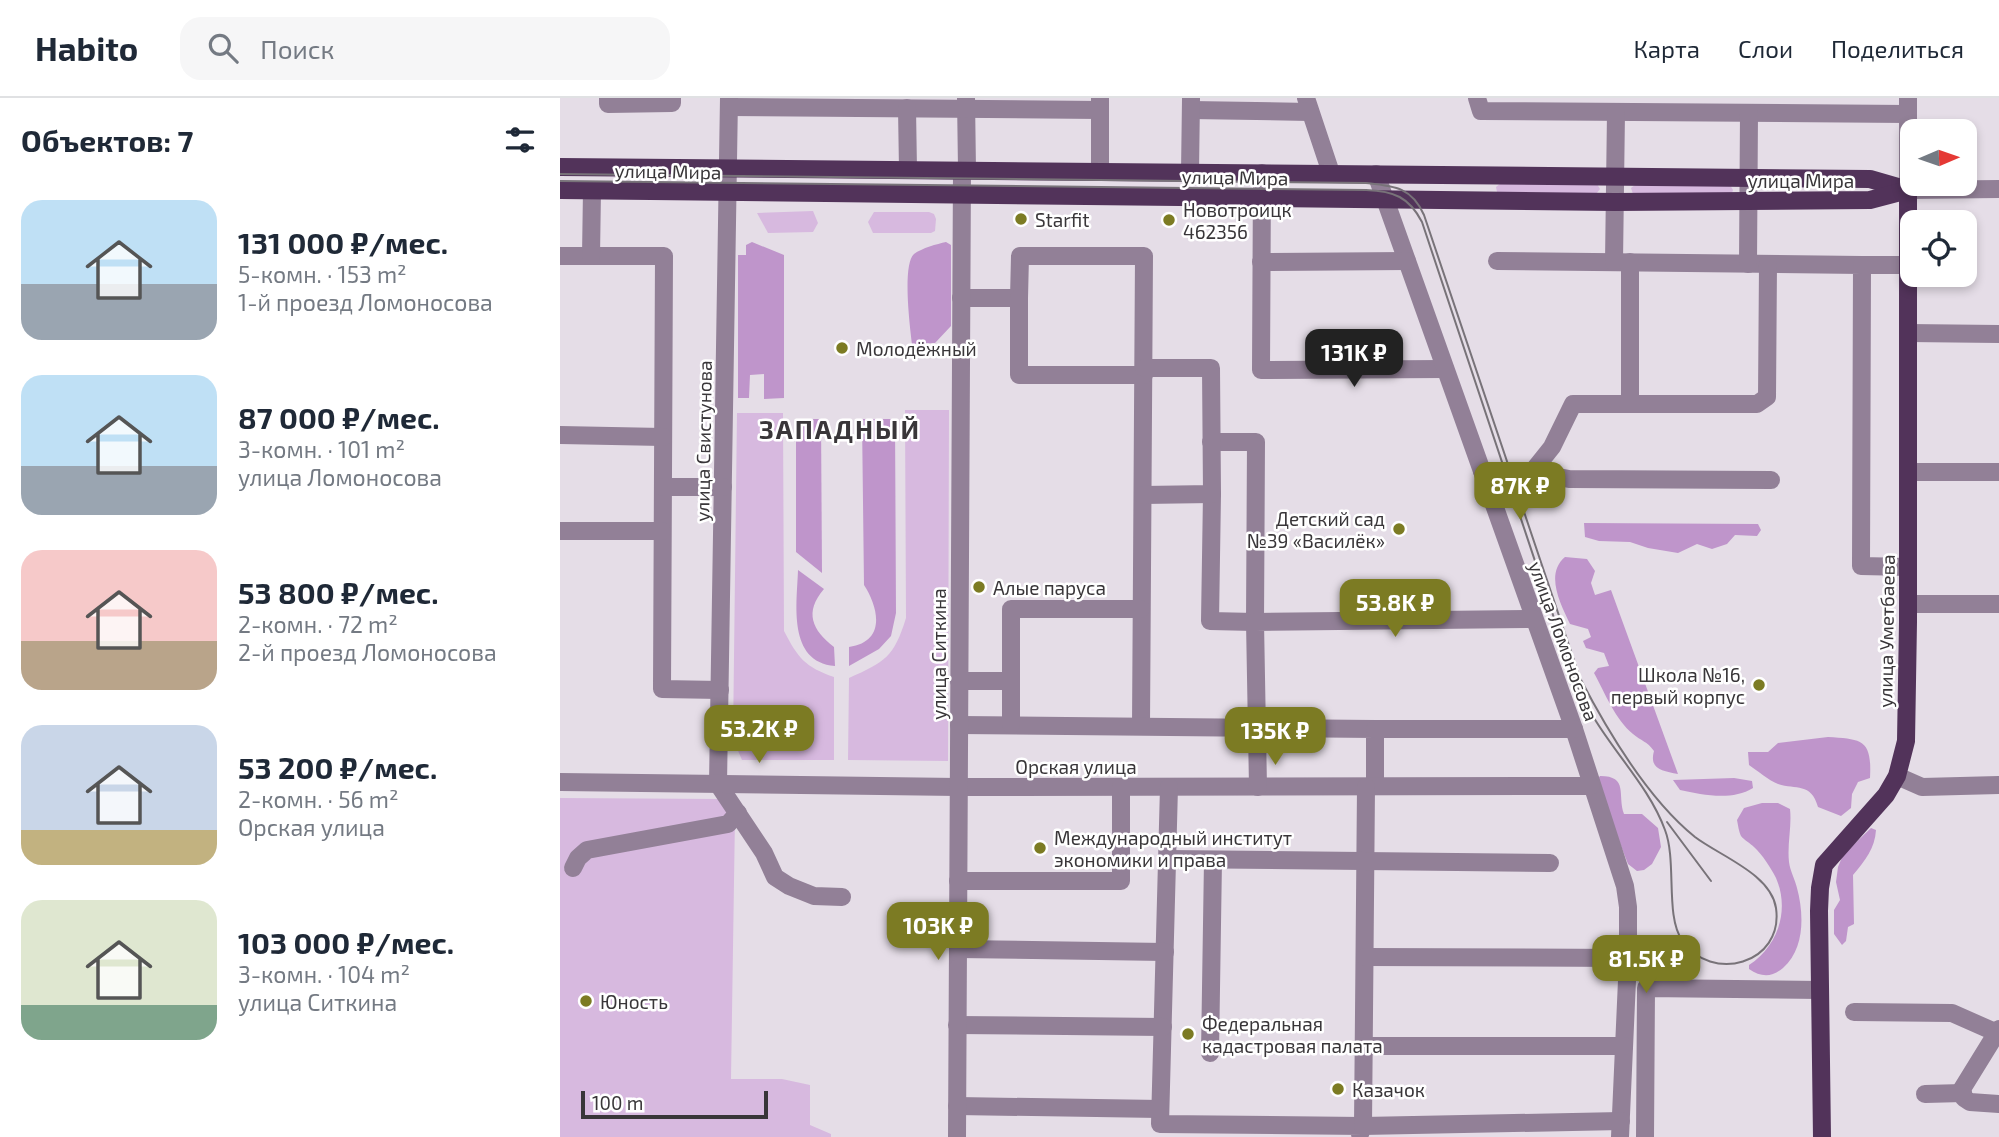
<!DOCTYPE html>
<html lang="ru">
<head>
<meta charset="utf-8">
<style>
	body { margin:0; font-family:"Exo 2",sans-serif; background:#f6f6f7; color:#1f2937; height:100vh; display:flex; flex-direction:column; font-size:26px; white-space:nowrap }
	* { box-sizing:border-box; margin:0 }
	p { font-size:23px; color:#747a83 }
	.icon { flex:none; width:38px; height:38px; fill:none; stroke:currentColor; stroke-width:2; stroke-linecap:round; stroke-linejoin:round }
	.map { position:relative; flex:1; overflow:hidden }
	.sheet { display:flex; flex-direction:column; background:#fff; width:560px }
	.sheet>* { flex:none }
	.needle { width:46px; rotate:88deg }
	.buttons { position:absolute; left:1340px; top:21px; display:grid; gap:14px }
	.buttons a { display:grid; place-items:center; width:77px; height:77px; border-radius:14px; background:#fff; box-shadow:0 4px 10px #0003; font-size:35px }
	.scale { position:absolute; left:21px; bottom:18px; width:187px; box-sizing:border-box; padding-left:7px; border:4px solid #393639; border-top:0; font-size:19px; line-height:24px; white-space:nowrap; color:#393639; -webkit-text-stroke:5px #fff; paint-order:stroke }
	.price { position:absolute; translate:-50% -60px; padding:0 16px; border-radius:14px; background:#7c7b23; color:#fff; font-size:23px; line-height:46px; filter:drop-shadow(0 2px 4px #0008) }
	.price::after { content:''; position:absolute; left:50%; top:42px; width:21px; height:16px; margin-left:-10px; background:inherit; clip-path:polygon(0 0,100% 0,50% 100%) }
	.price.on { background:#222; color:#fff }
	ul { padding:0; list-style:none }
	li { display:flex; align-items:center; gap:21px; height:175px; padding:0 21px }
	li span { display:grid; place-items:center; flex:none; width:196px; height:140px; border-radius:21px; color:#555 }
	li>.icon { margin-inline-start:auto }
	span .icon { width:84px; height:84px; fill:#fffc; stroke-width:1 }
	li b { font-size:30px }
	h2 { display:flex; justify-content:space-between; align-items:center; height:84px; padding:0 21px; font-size:30px }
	header { display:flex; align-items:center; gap:42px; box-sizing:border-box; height:98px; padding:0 35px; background:#fff; border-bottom:2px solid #e0e1e3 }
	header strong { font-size:33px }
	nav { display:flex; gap:38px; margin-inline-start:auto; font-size:24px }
	.search { width:490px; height:63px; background:#f6f6f7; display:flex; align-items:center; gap:18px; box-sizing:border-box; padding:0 24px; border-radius:21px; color:#747a83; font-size:26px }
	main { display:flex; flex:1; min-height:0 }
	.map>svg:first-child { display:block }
	.green { fill:#d7b9df }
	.forest { fill:#bf95cb }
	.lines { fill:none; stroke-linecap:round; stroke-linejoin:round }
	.minor { stroke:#928097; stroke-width:18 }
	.major { stroke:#52335a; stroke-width:18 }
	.tram { stroke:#787379; stroke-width:2 }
	.poi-dot { fill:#7c7b23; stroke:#fff; stroke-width:2.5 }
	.labels { text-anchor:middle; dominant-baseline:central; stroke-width:5; stroke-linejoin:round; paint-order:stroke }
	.street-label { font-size:19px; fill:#393639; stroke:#fff }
	.poi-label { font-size:19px; fill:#393639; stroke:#fff; text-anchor:start }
	.district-label { font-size:26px; font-weight:bold; letter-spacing:2px; fill:#393639; stroke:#fff }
</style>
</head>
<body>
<header>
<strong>Habito</strong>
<div class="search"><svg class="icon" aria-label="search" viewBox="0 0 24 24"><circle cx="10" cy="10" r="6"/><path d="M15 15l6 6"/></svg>Поиск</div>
<nav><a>Карта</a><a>Слои</a><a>Поделиться</a></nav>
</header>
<main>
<section class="sheet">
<h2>Объектов: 7<svg class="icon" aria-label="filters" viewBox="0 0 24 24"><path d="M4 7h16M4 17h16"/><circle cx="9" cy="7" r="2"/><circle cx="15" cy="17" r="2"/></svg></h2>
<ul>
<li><span style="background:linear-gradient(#bfe0f5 60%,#9aa5b1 0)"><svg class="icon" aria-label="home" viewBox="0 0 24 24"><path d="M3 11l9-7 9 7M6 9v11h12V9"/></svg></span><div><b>131 000 ₽/мес.</b><p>5-комн. · 153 m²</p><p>1-й проезд Ломоносова</p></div></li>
<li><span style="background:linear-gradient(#bfe0f5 65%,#9aa5b1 0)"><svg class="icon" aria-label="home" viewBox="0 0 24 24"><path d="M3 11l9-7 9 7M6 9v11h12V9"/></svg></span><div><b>87 000 ₽/мес.</b><p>3-комн. · 101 m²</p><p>улица Ломоносова</p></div></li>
<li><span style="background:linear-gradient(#f6c9c9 65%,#b9a48a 0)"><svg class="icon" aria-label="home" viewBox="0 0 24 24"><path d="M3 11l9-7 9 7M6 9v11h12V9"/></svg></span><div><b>53 800 ₽/мес.</b><p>2-комн. · 72 m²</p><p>2-й проезд Ломоносова</p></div></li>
<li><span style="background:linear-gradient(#c9d6e8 75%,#c2b280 0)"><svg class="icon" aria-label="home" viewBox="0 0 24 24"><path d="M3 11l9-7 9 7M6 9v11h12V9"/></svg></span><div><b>53 200 ₽/мес.</b><p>2-комн. · 56 m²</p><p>Орская улица</p></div></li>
<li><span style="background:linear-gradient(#dfe7d0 75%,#7fa58c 0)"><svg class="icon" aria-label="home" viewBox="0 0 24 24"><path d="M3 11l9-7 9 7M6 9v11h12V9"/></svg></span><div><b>103 000 ₽/мес.</b><p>3-комн. · 104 m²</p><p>улица Ситкина</p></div></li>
</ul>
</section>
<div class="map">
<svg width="1439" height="1039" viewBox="0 0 1439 1039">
	<rect width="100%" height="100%" fill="#e5dde7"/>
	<!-- green -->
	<g class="green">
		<polygon points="941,85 1037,86 1040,91 1036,96 937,94 936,89"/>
		<polygon points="1075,87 1170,87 1173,92 1172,95 1073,96 1071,90"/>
		<polygon points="253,113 258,125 253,134 208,135 197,115"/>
		<polygon points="314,114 369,114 374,116 376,121 375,133 371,135 313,135 308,124"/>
		<path d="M345,312h44l-1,351 -100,-1 1,-82c36,-16 45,-21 57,-60z"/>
		<path d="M177,315h46l1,218c14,27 21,36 50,46v83h-92l-9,-21z"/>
		<polygon points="0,700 161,701 175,718 171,981 222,981 250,987 250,1027 271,1036 271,1039 0,1039"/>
	</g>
	<!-- forest -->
	<g class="forest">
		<polygon points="192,144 224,157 224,300 204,301 204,276 190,277 189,300 178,300 178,157 186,157 186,147"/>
		<path d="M386,144l5,3v81l-16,17 -23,1c-2,-17 -10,-79 2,-90 8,-6 23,-10 32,-12z"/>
		<polygon points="236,321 261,321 262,475 236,454"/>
		<path d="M302,321h33l1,194 -5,23 -12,13 -30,17v-19c37,-5 30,-39 15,-62z"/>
		<polygon points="1024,425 1198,426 1201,432 1197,438 1175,437 1167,446 1152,451 1137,446 1118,455 1088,450 1070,444 1039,443 1025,439"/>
		<path d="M1005,459l22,2 8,12 -4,12 4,12 16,-5 67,184c-16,-3 -29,-5 -24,-23 -7,-10 -13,-10 -21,-17 -18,-15 -28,-41 -39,-61l4,-5 11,-2 -5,-13 -18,-5 -3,-7 8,-4 -3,-8 -18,-5c-10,-21 -25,-50 -5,-67z"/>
		<path d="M238,472l26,19c-20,23 -12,41 10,58l1,19c-48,-4 -38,-63 -37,-96z"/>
		<path d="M1268,639c35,2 44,3 42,41l-12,4 -6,12 -1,14 -10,8 -23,-9c-7,-25 -22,-17 -40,-23 -10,-4 -20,-13 -29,-19l-1,-13h20l10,-9z"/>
		<path d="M1040,678c29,0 17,19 24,38h18l16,14 3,19 -9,17 -8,6 -7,1 -9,-7 -32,-83z"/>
		<path d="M1174,680l18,3 1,7c-21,13 -50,7 -73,2l-7,-10z"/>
		<path d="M1202,705h16l12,6c2,17 -3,35 -1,53 1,9 6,17 8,26 7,26 8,61 -14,80 -12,10 -22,9 -34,1v-4c29,-19 41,-55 27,-87 -5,-10 -14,-24 -22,-31 -4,-4 -10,-7 -13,-11 -2,-4 -3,-11 -4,-16l7,-12z"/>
		<path d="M1311,730l5,2c-1,18 -11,31 -23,45l1,49 -6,3 -2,14 -4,4 -8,-11v-24l6,-10 -4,-18 2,-15 5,-12z"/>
	</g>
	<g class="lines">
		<!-- minor -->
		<g class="minor">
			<polyline points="48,0 48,6 112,5 112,0"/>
			<polyline points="169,0 158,686 204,755 215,779 229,788 254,798 282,799"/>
			<polyline points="406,0 407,72"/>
			<polyline points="746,0 771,75"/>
			<polyline points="917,0 921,13 1348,16"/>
			<polyline points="1348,0 1348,92 1439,91"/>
			<polyline points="169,9 540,12"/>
			<polyline points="347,10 348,72"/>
			<polyline points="631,12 750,14"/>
			<polyline points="540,74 540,0"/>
			<polyline points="630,74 631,1"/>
			<polyline points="702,75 701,272 885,271"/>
			<polyline points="816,76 1014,631 1065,788 1068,809 1068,860 1060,1039"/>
			<polyline points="0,158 104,158 102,591 160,592"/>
			<polyline points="31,158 32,92"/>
			<polyline points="937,163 1302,167 1301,468 1348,469"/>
			<polyline points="701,164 847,163"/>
			<polyline points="1054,164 1056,14"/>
			<polyline points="1188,166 1189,15"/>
			<polyline points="1302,167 1348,167"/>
			<polyline points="401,200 459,200 460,158 584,158 581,628"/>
			<polyline points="459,200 459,277 584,277"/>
			<polyline points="1348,235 1439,236"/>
			<polyline points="1070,306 1070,164"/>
			<polyline points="0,337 103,339"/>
			<polyline points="651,344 696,344 695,524 650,523 652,396"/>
			<polyline points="922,373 952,377 972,374 1009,381 1211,382"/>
			<polyline points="972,374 992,349 1013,306 1197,306 1207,299 1208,166"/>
			<polyline points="1348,374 1439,374"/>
			<polyline points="103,389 163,389"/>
			<polyline points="583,397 652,396 651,270 584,270"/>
			<polyline points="0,433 102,433"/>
			<polyline points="1348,506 1439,506"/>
			<polyline points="399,583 451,583"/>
			<polyline points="399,627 815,631 815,688"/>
			<polyline points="451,627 451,511 581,511"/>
			<polyline points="815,631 1014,631"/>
			<polyline points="1337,678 1362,689 1439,687"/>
			<polyline points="0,684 398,689 1031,688"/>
			<polyline points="609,689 600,1026 803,1028 800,1036"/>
			<polyline points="698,689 695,524 974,521"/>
			<polyline points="806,689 803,1028 1061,1023"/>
			<polyline points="607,761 990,765"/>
			<polyline points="13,770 18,760 27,752 168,726 178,715"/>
			<polyline points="398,783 561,783 561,689"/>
			<polyline points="398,851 605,854"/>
			<polyline points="805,859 1068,860"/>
			<polyline points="1294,914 1392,915 1435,934"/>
			<polyline points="397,927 603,929"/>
			<polyline points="1439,931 1402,991 1404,1000 1410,1004 1439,1006"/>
			<polyline points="804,948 1064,948"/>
			<polyline points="650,955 653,762"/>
			<polyline points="1365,996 1403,995"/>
			<polyline points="397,1008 600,1011"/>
			<polyline points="397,1039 402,72"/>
			<polyline points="1085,1039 1086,890 1260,892"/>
		</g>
		<!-- major -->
		<g class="major">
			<polyline points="0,69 1310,81 1348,92"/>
			<polyline points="0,92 1055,104 1310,102 1348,92"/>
			<polyline points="1262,1039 1259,813 1260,790 1264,767 1326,697 1337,678 1346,643 1348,524 1348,92"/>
		</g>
		<!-- tram -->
		<g class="tram">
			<path d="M0,76l806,9c28,3 46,4 58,32l156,463c27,52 69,122 115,159 25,19 76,37 81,71 8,56 -65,76 -94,32 -17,-24 -5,-79 -17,-110 -15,-41 -48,-74 -71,-112 -7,-12 -13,-25 -19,-37l-153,-459c-13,-25 -28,-31 -56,-32l-806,-9"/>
			<polyline points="1107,724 1151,783"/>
		</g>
	</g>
	<!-- markers -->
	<g class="poi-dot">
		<circle cx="461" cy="121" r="7"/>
		<circle cx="609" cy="122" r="7"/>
		<circle cx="282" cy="250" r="7"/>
		<circle cx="839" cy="431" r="7"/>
		<circle cx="419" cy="489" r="7"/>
		<circle cx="1199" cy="587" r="7"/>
		<circle cx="480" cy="750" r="7"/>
		<circle cx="26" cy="903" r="7"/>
		<circle cx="628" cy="936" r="7"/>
		<circle cx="778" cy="991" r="7"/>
	</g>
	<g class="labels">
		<!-- street labels -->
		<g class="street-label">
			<text transform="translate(108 73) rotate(1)">улица Мира</text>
			<text transform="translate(675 79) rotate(1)">улица Мира</text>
			<text x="1241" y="82">улица Мира</text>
			<text transform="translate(143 343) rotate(-89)">улица Свистунова</text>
			<text transform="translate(1326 533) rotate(-89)">улица Уметбаева</text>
			<text transform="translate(1004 543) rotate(70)">улица Ломоносова</text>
			<text transform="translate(378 556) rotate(-90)">улица Ситкина</text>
			<text x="516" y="668">Орская улица</text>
		</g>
		<!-- poi labels -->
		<g class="poi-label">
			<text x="623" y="111">Новотроицк<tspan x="623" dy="22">462356</tspan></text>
			<text x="475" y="121">Starfit</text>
			<text x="296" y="250">Молодёжный</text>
			<text x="825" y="420" text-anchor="end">Детский сад<tspan x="825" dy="22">№39 «Василёк»</tspan></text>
			<text x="433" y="489">Алые паруса</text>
			<text x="1185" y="576" text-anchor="end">Школа №16,<tspan x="1185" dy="22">первый корпус</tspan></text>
			<text x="494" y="739">Международный институт<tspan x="494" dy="22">экономики и права</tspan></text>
			<text x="40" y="903">Юность</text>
			<text x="642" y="925">Федеральная<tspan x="642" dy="22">кадастровая палата</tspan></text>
			<text x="792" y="991">Казачок</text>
		</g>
		<!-- district labels -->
		<g class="district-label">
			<text x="280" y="330">ЗАПАДНЫЙ</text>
		</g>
	</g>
</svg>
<div class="buttons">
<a><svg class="needle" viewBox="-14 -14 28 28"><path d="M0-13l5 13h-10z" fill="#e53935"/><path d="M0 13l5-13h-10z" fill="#747a83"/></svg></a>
<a><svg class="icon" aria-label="locate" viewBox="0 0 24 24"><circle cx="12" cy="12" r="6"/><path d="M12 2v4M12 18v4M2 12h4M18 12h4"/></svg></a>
</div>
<div class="scale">100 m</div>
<b class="price on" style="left:794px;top:291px">131K ₽</b>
<b class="price" style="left:960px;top:424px">87K ₽</b>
<b class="price" style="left:835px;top:541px">53.8K ₽</b>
<b class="price" style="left:199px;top:667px">53.2K ₽</b>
<b class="price" style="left:715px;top:669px">135K ₽</b>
<b class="price" style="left:378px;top:864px">103K ₽</b>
<b class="price" style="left:1086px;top:897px">81.5K ₽</b>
</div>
</main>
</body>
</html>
